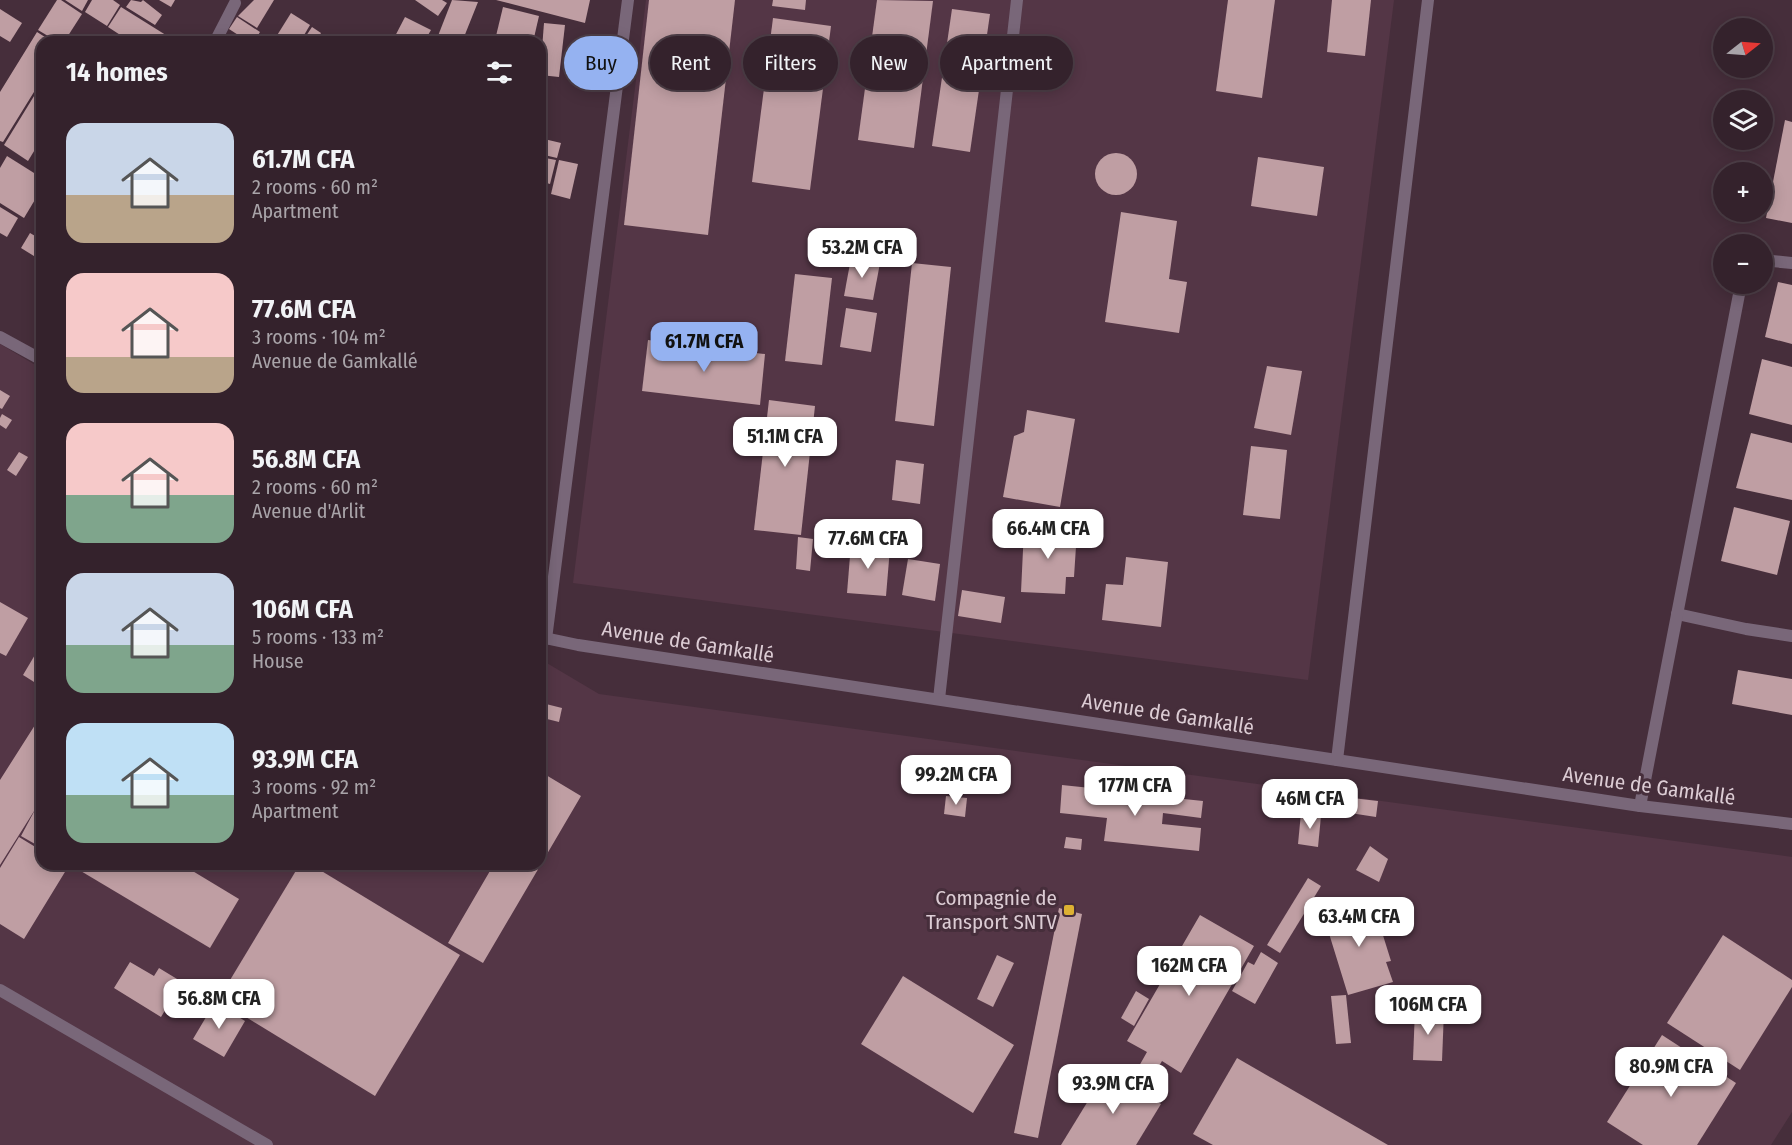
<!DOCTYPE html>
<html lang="en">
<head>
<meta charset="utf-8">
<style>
	body { margin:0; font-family:"Fira Sans Condensed",sans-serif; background:#3c2a34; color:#f1f3f6; height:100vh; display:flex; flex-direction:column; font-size:22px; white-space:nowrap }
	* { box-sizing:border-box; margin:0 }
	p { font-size:20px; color:#a9a4a9 }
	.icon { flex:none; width:33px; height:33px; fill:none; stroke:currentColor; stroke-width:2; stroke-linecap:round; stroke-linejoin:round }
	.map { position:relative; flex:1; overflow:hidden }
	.side { position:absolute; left:36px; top:36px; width:510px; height:834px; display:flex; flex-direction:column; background:#34222c; border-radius:18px; box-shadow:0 3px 15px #0003,0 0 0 2px #4e3f48 }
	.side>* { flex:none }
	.hud { position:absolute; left:564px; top:36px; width:570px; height:54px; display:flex; gap:12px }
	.needle { width:39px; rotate:73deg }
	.buttons { position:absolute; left:1713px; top:18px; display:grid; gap:12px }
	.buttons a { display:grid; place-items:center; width:60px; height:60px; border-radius:50%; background:#34222c; box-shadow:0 3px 15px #0003,0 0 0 2px #4e3f48; font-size:30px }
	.price { position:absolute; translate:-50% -51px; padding:0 14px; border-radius:12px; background:#fff; color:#222; font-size:20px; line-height:39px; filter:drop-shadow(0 2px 3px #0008) }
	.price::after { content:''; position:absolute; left:50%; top:36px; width:18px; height:14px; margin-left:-9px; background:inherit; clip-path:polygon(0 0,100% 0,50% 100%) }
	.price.current { background:#95b2f1; color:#111 }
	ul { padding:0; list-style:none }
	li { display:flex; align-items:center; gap:18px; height:150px; padding:0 30px }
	li span { display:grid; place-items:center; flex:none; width:168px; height:120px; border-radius:18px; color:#555 }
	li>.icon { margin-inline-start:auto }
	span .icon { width:72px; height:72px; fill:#fffc; stroke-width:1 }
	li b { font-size:26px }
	h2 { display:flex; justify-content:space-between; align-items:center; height:72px; padding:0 30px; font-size:26px }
	.tag { padding:0 21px; border-radius:27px; background:#34222c; box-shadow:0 3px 15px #0003,0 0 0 2px #4e3f48; font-size:21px; line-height:54px }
	.tag.current { background:#95b2f1; color:#111 }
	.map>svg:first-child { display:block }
	.built { fill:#543646 }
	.building { fill:#bf9ea3 }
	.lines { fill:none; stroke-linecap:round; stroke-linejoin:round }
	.service { stroke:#796779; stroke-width:12 }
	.minor { stroke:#796779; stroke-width:12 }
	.poi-dot { fill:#ddb133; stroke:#462e3b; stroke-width:2 }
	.labels { text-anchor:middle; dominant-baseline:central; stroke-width:6; stroke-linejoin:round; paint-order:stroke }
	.street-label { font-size:21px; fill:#dcccd4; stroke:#462e3b }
	.poi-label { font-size:21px; fill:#dcccd4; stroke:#462e3b; text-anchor:end }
</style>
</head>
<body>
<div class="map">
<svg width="1792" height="1145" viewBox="0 0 1792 1145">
	<rect width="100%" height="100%" fill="#462e3b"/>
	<!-- built -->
	<g class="built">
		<polygon points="646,0 1394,0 1308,680 573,583"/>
		<polygon points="0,344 42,369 42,864 540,864 540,659 599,694 1792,857 1792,1112 1771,1145 0,1145"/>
	</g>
	<!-- building -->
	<g class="building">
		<polygon points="57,0 61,0 82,14 64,42 58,42 38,30"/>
		<polygon points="65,0 88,0 82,11"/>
		<polygon points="92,0 113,0 120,5 107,26 85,12"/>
		<polygon points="131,0 141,2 143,0 162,15 155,25 126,7"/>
		<polygon points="159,0 175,0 171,7"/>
		<polygon points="254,0 274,0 257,28 238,16"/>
		<polygon points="415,0 442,0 447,3 438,16"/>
		<polygon points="452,0 478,2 462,42 438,42 436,41"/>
		<polygon points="496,0 590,0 585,23"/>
		<polygon points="649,0 735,0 708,235 624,225"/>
		<polygon points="773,0 806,0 805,10 772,6"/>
		<polygon points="877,0 933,1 914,148 858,140"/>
		<polygon points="1228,0 1275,0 1262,98 1216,91"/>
		<polygon points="1332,0 1371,0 1365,56 1327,52"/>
		<polygon points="121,7 177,42 131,42 108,27"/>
		<polygon points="503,7 539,16 533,42 522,42 496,36"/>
		<polygon points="0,9 22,23 10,42 0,36"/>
		<polygon points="952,9 990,14 970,152 932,146"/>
		<polygon points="291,13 310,25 300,42 283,42 276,37"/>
		<polygon points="237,17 260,32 254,42 249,42 229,29"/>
		<polygon points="405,17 431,30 424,42 392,42"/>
		<polygon points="773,18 831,26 810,190 752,182"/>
		<polygon points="544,23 565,25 559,77 540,75"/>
		<polygon points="312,27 321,33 316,42 302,42"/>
		<polygon points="37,32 53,42 42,42 42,79 3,142 0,141 0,92"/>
		<polygon points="42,83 42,138 28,161 4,145"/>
		<polygon points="1785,120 1792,122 1792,223 1766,218"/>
		<polygon points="540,138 561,143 557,158 540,154"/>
		<circle cx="1116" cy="174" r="21"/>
		<polygon points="7,156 42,178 42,188 24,218 0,203 0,168"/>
		<polygon points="540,157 556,160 550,184 540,181"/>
		<polygon points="1258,157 1324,167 1317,216 1251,206"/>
		<polygon points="559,160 578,164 570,199 551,194"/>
		<polygon points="540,186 547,189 540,206"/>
		<polygon points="0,207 18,218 7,237 0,233"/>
		<polygon points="1121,212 1177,221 1169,279 1187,282 1179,333 1105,322"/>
		<polygon points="30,233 42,240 42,261 21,248"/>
		<polygon points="851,258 880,263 873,300 844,296"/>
		<polygon points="912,263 951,267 934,426 895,421"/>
		<polygon points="795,274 832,278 822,365 785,361"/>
		<polygon points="1778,282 1792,285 1792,344 1765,337"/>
		<polygon points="846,308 877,313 871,352 840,347"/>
		<polygon points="648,340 765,354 760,405 642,391"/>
		<polygon points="1762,359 1792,367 1792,425 1749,414"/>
		<polygon points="1267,366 1302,371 1291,435 1254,428"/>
		<polygon points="0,390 10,396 2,409 0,408"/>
		<polygon points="769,400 815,406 801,535 754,530"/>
		<polygon points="1027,410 1075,419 1060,507 1003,497 1014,436 1024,432"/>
		<polygon points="2,414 12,420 6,429 0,425 0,418"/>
		<polygon points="1751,433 1792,443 1792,500 1736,488"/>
		<polygon points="1251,446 1287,450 1280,519 1243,515"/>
		<polygon points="19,452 28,457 16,476 7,470"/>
		<polygon points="896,460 924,464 920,504 892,500"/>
		<polygon points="1734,507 1790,521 1777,575 1721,561"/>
		<polygon points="1024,529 1077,531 1074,577 1066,577 1065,594 1021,592"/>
		<polygon points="798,537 813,539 810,571 796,569"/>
		<polygon points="851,544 890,548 886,596 847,593"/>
		<polygon points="1126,557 1168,562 1161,627 1102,620 1106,584 1123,585"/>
		<polygon points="908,559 940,564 935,601 902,595"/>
		<polygon points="962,590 1005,597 1001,623 958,616"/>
		<polygon points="0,602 28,618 6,656 0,653"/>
		<polygon points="42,643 42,687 23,675"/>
		<polygon points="1738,670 1792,679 1792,715 1732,704"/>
		<polygon points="546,704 562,708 559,722 543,718"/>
		<polygon points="42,714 42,848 21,836 36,808 0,865 0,780"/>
		<polygon points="546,775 581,796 483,963 448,943 494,864 540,864 540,785"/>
		<polygon points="1062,785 1148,794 1147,803 1164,805 1165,797 1203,801 1201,818 1163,813 1162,824 1201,828 1199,851 1104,841 1107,818 1060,813"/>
		<polygon points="1321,794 1349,798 1348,814 1319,811"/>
		<polygon points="946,796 967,798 965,817 944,814"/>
		<polygon points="1352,798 1378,801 1376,817 1350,813"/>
		<polygon points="1301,813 1321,816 1318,847 1298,844"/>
		<polygon points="19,837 42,851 42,864 64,864 68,867 24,939 0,924 0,868"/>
		<polygon points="1066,837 1082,839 1081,850 1064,848"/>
		<polygon points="1370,846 1388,859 1379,882 1356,870"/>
		<polygon points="69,864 181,864 239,899 210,948"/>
		<polygon points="300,864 310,864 460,955 375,1096 218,1000"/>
		<polygon points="1308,878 1321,886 1280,953 1267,945"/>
		<polygon points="1365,901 1374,929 1381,929 1391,961 1386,962 1393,982 1348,995 1323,914"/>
		<polygon points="1059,908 1082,914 1038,1138 1014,1133"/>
		<polygon points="1200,915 1254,946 1181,1073 1162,1061 1149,1083 1134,1075 1147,1052 1127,1041"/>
		<polygon points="1723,935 1792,980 1792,987 1740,1070 1667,1023"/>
		<polygon points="1261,952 1278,963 1255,1004 1232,991 1248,962 1254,965"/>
		<polygon points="997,955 1014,963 993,1007 977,999"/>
		<polygon points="130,962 154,976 159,968 182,982 161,1017 114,988"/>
		<polygon points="903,976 1014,1045 973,1113 861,1044"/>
		<polygon points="1136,991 1149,999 1134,1026 1121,1018"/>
		<polygon points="1346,995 1351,1043 1336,1044 1331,996"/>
		<polygon points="215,1002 245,1021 224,1057 193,1039"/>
		<polygon points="1415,1010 1444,1011 1442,1061 1413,1060"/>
		<polygon points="1662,1035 1736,1083 1697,1145 1643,1145 1607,1122"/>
		<polygon points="1237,1058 1388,1145 1213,1145 1193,1134"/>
		<polygon points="1107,1070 1161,1104 1136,1145 1061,1145"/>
	</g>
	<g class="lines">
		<!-- service -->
		<g class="service">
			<polyline points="1762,260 1792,263"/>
			<polyline points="1677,614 1746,629 1792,636"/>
			<polyline points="939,699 1017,0"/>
			<polyline points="1640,806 1741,284"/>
		</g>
		<!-- minor -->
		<g class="minor">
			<polyline points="215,42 235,3"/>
			<polyline points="0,337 42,360"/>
			<polyline points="540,637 578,645 1640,806 1792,824"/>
			<polyline points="546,639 628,0"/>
			<polyline points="1337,760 1428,0"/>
			<polyline points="0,990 267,1145"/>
		</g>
	</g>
	<!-- markers -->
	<rect class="poi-dot" x="1063" y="904" width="12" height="12" rx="3"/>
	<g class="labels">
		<!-- street labels -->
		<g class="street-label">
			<text transform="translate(688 642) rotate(9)">Avenue de Gamkallé</text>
			<text transform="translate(1168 714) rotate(9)">Avenue de Gamkallé</text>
			<text transform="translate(1649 786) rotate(8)">Avenue de Gamkallé</text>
		</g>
		<!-- poi labels -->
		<g class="poi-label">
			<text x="1057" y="898">Compagnie de<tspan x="1057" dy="24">Transport SNTV</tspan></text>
		</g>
	</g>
</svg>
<div class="buttons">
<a><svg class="needle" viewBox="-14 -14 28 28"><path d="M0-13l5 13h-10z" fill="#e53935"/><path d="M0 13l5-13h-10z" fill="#a9a4a9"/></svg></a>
<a><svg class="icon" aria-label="layers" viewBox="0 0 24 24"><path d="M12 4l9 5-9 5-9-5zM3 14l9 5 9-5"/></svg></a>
<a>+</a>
<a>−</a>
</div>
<b class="price" style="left:862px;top:279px">53.2M CFA</b>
<b class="price current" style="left:704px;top:373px">61.7M CFA</b>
<b class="price" style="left:785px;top:468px">51.1M CFA</b>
<b class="price" style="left:1048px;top:560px">66.4M CFA</b>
<b class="price" style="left:868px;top:570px">77.6M CFA</b>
<b class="price" style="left:956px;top:806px">99.2M CFA</b>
<b class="price" style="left:1135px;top:817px">177M CFA</b>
<b class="price" style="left:1310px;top:830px">46M CFA</b>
<b class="price" style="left:1359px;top:948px">63.4M CFA</b>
<b class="price" style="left:1189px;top:997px">162M CFA</b>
<b class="price" style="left:219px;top:1030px">56.8M CFA</b>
<b class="price" style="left:1428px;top:1036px">106M CFA</b>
<b class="price" style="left:1671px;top:1098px">80.9M CFA</b>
<b class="price" style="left:1113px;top:1115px">93.9M CFA</b>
<div class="hud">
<a class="tag current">Buy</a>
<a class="tag">Rent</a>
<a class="tag">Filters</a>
<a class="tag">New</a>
<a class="tag">Apartment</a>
</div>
<section class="side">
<h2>14 homes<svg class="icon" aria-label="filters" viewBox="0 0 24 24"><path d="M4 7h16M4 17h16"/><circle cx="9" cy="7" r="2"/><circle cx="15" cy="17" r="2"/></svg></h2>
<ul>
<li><span style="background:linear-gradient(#c9d6e8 60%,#b9a48a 0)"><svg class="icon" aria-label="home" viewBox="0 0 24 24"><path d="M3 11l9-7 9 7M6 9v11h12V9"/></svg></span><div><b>61.7M CFA</b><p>2 rooms · 60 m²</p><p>Apartment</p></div></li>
<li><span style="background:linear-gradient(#f6c9c9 70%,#b9a48a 0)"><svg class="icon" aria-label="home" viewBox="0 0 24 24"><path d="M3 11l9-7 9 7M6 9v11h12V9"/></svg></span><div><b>77.6M CFA</b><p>3 rooms · 104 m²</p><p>Avenue de Gamkallé</p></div></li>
<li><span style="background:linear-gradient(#f6c9c9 60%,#7fa58c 0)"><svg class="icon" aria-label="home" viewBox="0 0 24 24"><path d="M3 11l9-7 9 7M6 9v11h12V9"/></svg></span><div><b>56.8M CFA</b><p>2 rooms · 60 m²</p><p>Avenue d'Arlit</p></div></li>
<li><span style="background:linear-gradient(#c9d6e8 60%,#7fa58c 0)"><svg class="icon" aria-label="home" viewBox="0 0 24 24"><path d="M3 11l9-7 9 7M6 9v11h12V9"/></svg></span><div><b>106M CFA</b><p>5 rooms · 133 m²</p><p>House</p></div></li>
<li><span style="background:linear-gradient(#bfe0f5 60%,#7fa58c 0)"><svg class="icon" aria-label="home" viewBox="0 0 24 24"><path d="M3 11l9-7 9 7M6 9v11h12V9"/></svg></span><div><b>93.9M CFA</b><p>3 rooms · 92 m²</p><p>Apartment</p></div></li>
</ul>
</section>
</div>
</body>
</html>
